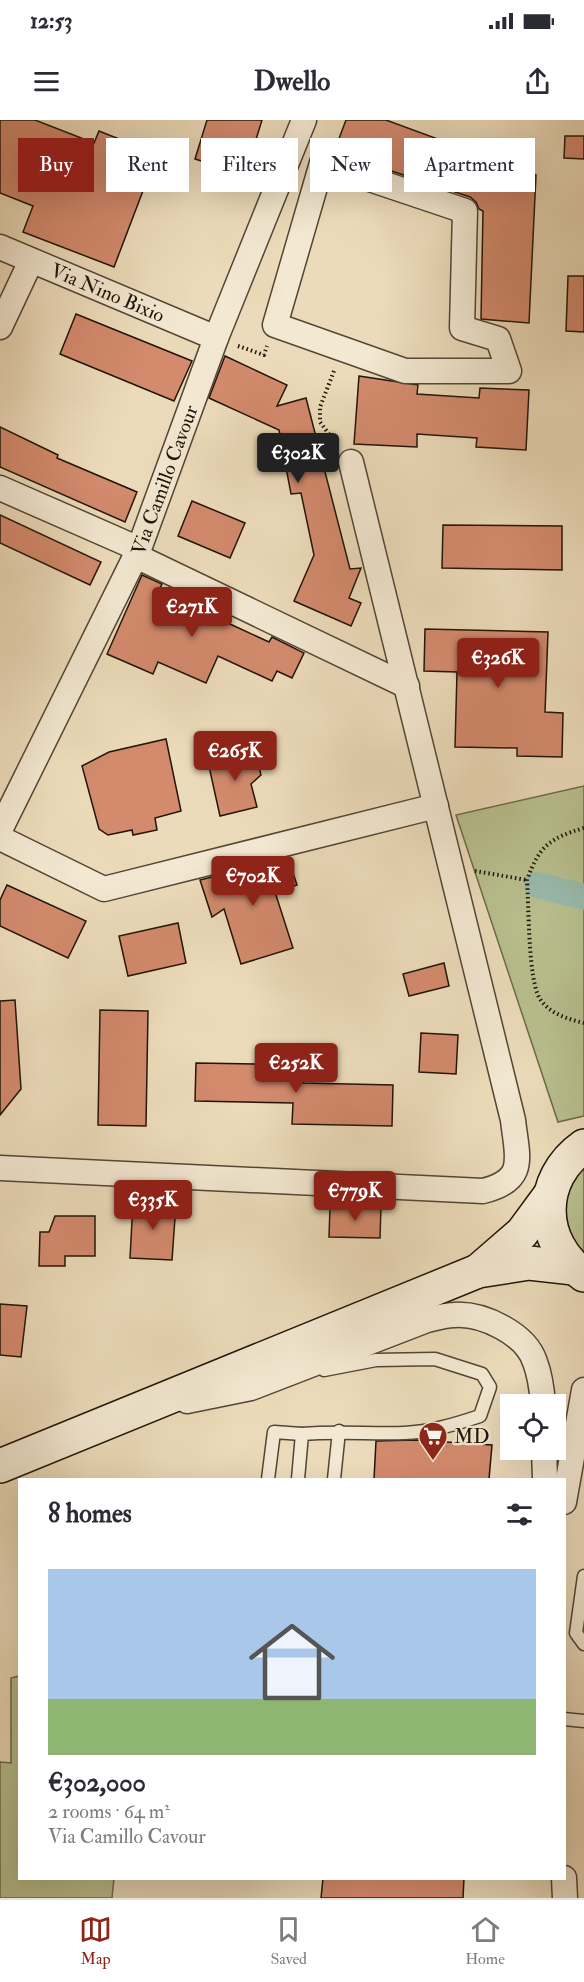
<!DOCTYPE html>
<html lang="en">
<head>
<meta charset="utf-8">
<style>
	body { margin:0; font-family:"IM FELL Double Pica",serif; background:#f7f7f7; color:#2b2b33; height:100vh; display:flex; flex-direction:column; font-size:22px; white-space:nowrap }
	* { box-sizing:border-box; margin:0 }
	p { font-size:20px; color:#7c7c81 }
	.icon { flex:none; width:33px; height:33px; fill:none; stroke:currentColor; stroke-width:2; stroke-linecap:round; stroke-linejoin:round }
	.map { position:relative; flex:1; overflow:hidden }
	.drawer { position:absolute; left:18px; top:1358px; width:548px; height:402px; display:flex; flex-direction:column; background:#fff; border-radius:0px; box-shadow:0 6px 24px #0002 }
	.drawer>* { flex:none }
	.banner { position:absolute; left:18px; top:18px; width:549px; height:54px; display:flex; gap:12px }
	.tools { position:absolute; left:500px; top:1274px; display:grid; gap:12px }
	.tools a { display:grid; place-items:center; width:66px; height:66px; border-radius:0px; background:#fff; box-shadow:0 6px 24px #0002; font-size:30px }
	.price { position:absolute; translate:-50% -51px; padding:0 14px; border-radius:6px; background:#8f2418; color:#fff; font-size:20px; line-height:39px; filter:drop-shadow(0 2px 3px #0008) }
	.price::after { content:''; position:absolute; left:50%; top:36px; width:18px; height:14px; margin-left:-9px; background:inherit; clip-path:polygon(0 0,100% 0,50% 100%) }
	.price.on { background:#222; color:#fff }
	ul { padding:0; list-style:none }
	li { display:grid; align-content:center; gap:12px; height:318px; padding:0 30px }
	li span { display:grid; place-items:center; height:186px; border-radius:0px; color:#555 }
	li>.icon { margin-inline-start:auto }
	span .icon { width:108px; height:108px; fill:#fffc; stroke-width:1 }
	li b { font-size:26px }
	h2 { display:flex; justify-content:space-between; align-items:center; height:72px; padding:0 30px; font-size:26px }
	.chip { padding:0 21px; border-radius:0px; background:#fff; box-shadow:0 6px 24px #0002; font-size:21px; line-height:54px }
	.chip.on { background:#8f2418; color:#fff }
	.status { display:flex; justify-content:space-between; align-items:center; height:42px; padding:0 30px; background:#fff; direction:ltr }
	.status svg { height:16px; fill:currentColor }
	header { display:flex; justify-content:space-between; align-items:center; height:78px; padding:0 30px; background:#fff; font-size:27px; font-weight:700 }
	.dock { display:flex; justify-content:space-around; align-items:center; height:84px; border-top:2px solid #e1e1e2; background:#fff; font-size:16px; color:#7c7c81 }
	.dock a { display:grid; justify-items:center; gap:3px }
	.dock .on { color:#8f2418 }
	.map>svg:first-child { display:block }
	.green { fill:#b9c08f; stroke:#6c6a4c; stroke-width:1.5 }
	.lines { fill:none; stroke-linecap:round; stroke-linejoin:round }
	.canal { stroke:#99bbae; stroke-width:26 }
	.building { fill:#d38a6d; stroke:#201508; stroke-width:1.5 }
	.lane-casing { stroke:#534634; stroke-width:15 }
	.street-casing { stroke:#534634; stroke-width:27 }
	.secondary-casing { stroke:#201508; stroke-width:36 }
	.path { stroke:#201508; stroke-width:4; stroke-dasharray:1.5 3; stroke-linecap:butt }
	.lane { stroke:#f3e8d2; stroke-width:12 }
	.street { stroke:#f3e8d2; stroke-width:24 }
	.secondary { stroke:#f3e8d2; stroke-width:33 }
	.labels { text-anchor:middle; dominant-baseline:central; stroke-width:4.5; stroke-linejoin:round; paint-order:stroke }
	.street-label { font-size:20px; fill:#201508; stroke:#f3e8d2 }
	.poi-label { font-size:20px; fill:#201508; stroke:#f3e8d2; text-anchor:start }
</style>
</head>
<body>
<div class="status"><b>12:53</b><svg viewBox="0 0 49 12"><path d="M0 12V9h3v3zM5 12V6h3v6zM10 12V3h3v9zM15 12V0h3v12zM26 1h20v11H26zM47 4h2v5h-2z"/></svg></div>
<header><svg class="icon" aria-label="menu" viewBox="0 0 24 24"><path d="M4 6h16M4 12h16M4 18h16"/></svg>Dwello<svg class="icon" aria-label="share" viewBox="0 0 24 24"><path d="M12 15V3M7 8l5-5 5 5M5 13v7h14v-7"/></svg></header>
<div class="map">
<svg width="584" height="1778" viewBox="0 0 584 1778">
	<rect width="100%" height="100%" fill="#ecdbba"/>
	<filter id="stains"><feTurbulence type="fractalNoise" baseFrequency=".00333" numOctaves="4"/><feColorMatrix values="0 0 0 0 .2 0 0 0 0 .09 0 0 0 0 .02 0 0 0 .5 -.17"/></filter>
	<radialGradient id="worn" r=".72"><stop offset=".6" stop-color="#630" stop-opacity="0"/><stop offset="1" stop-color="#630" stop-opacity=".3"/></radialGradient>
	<!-- green -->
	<g class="green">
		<polygon points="584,666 584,996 558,1002 456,695"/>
		<path d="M584,1047v85c-23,-23 -26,-62 0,-85z"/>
		<polygon points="19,1556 20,1758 114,1758 112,1778 0,1778 0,1642 11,1643 11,1558"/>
	</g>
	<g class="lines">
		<!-- canal -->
		<polyline class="canal" points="537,765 584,777"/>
	</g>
	<!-- building -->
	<g class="building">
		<polygon points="0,0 35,0 94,23 99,11 157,34 114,147 23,112 33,86 0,73"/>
		<polygon points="207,0 262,0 245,55 195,39"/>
		<polygon points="346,0 386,0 536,55 529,203 481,199 483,91 479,89 476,82 470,77 334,32"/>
		<polygon points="565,16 584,16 584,39 564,38"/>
		<polygon points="568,156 584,156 584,212 566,211"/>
		<polygon points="76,194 192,241 174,281 60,234"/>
		<polygon points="225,236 287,265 277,286 306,278 350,449 361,448 349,478 361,483 351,506 294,481 314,435 301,373 291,374 279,310 209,278"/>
		<polygon points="359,256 418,265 417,274 479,278 480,268 529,270 526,330 476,327 477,318 417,314 417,327 354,324"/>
		<polygon points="0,307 58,335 57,338 137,372 125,402 0,347"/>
		<polygon points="192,381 245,403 230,438 178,416"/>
		<polygon points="0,395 101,442 90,465 0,423"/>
		<polygon points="443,405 562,406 562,450 442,448"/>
		<polygon points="142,455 162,464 160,468 231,501 230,504 269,522 272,517 304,533 292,558 277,551 272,561 218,536 206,563 158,542 153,554 107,534"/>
		<polygon points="425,509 548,512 545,592 563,593 562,637 517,636 517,628 455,627 457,552 424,551"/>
		<polygon points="166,619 181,691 155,698 157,710 133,715 132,710 108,715 99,709 82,646 109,632"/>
		<polygon points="255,631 261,655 251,664 257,687 220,696 208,642"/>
		<polygon points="288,738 297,765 275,772 293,828 241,844 224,789 212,797 200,760"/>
		<polygon points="7,765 86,801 68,838 0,806 0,780"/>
		<polygon points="178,803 186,843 128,856 119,816"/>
		<polygon points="444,843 449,866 409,876 403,854"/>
		<polygon points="15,880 21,969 0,995 0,881"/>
		<polygon points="100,890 148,891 146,1006 98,1005"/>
		<polygon points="421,913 458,915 456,954 419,952"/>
		<polygon points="196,943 304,945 303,963 393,965 392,1006 292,1004 293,983 195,981"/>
		<polygon points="133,1082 176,1084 172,1140 130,1138"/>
		<polygon points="330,1087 381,1087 380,1118 329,1117"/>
		<polygon points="55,1096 95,1096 95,1136 65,1136 65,1146 39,1146 40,1112 49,1112"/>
		<polygon points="0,1184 27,1186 21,1237 0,1235"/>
		<polygon points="415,1320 492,1325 489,1359 374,1359 376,1321"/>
		<polygon points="323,1758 464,1758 463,1778 321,1778"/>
	</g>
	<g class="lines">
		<!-- lane casing -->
		<g class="lane-casing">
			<g id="lane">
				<polyline points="268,1359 274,1312 302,1314"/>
				<path d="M298,1359l4,-45c34,-3 68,0 102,-1 26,-1 52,-9 76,-17l10,-29 -8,-13 -47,-15 -59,1 -52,10"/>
				<polyline points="334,1359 339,1311"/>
				<polyline points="584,1456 576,1513 584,1524"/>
				<polyline points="564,1599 584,1601"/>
			</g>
		</g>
		<!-- street casing -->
		<g class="street-casing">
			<g id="street">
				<polygon points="322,43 465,91 462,208 498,219 509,251 405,251 275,205"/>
				<path id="s1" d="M0,127l216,91"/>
				<polyline points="0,207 31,141"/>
				<polyline points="0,368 139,429"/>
				<polyline points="136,436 407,566"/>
				<path id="s2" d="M0,710l139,-281 77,-211 88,-218"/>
				<polyline points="0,718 104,769 436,686"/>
				<path d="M0,1048l483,23c45,-11 34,-34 30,-71l-162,-658"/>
				<path d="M187,1281l64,-13 176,-68c9,-2 18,-5 27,-5 29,-2 72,19 81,47 5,13 7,29 8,42"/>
				<polyline points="544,1329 545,1359"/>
				<polyline points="564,1382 584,1270"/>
				<polyline points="564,1758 565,1778"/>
			</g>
		</g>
		<!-- secondary casing -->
		<g class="secondary-casing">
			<g id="secondary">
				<polyline points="478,1151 522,1113 550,1075"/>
				<path d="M584,1155c-46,-33 -47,-96 0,-129"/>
				<polyline points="0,1346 478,1151 529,1143 574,1148"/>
			</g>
		</g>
		<!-- path -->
		<g class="path">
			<polyline points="238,226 264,235 267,226"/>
			<polyline points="334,251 320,287 320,302 337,325"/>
			<path d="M584,708c-34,10 -45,18 -57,52 2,27 1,100 13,119 10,15 28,20 44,24"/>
			<polyline points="475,751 527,760"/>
		</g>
		<!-- lane -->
		<use href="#lane" class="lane"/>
		<!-- street -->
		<use href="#street" class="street"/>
		<!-- secondary -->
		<use href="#secondary" class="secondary"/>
	</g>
	<!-- icons -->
	<defs>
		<g id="supermarket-pin" transform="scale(1.5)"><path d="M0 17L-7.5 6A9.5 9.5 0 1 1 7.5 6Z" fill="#8f2418" stroke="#f3e8d2"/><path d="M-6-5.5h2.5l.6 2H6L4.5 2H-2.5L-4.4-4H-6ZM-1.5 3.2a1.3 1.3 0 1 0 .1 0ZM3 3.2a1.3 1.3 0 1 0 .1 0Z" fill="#fff"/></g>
	</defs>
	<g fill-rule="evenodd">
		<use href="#supermarket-pin" x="433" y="1316"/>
	</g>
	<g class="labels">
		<!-- street labels -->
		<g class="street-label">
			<text stroke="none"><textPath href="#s1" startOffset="117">Via Nino Bixio</textPath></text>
			<text stroke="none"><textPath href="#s2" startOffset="387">Via Camillo Cavour</textPath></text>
		</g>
		<!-- poi labels -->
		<g class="poi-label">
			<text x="454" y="1316">MD</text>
		</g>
	</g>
	<rect width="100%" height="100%" filter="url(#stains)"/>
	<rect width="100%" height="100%" fill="url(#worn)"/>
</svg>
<div class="tools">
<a><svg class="icon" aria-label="locate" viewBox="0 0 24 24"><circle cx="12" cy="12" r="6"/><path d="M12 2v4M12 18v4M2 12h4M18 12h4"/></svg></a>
</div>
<b class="price on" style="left:298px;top:364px">€302K</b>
<b class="price" style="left:192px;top:518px">€271K</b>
<b class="price" style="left:498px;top:569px">€326K</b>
<b class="price" style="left:235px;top:662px">€265K</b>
<b class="price" style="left:253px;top:787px">€702K</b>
<b class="price" style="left:296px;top:974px">€252K</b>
<b class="price" style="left:355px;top:1102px">€779K</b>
<b class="price" style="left:153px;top:1111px">€335K</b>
<div class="banner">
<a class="chip on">Buy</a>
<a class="chip">Rent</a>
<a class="chip">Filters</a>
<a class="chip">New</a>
<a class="chip">Apartment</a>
</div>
<section class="drawer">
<h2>8 homes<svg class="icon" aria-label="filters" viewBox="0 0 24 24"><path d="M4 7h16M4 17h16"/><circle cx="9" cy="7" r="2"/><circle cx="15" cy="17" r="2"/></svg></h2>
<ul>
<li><span style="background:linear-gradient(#a9c7e8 70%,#8fb573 0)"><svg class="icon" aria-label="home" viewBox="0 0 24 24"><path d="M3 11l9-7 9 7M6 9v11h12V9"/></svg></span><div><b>€302,000</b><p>2 rooms · 64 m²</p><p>Via Camillo Cavour</p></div></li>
</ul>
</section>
</div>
<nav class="dock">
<a class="on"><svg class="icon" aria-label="map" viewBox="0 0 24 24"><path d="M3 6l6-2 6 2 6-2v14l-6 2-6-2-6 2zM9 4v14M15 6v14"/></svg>Map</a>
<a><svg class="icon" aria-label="saved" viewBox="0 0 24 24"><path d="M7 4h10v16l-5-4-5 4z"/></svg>Saved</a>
<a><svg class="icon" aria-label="home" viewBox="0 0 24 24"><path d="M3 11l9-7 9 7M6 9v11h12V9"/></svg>Home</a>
</nav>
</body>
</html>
